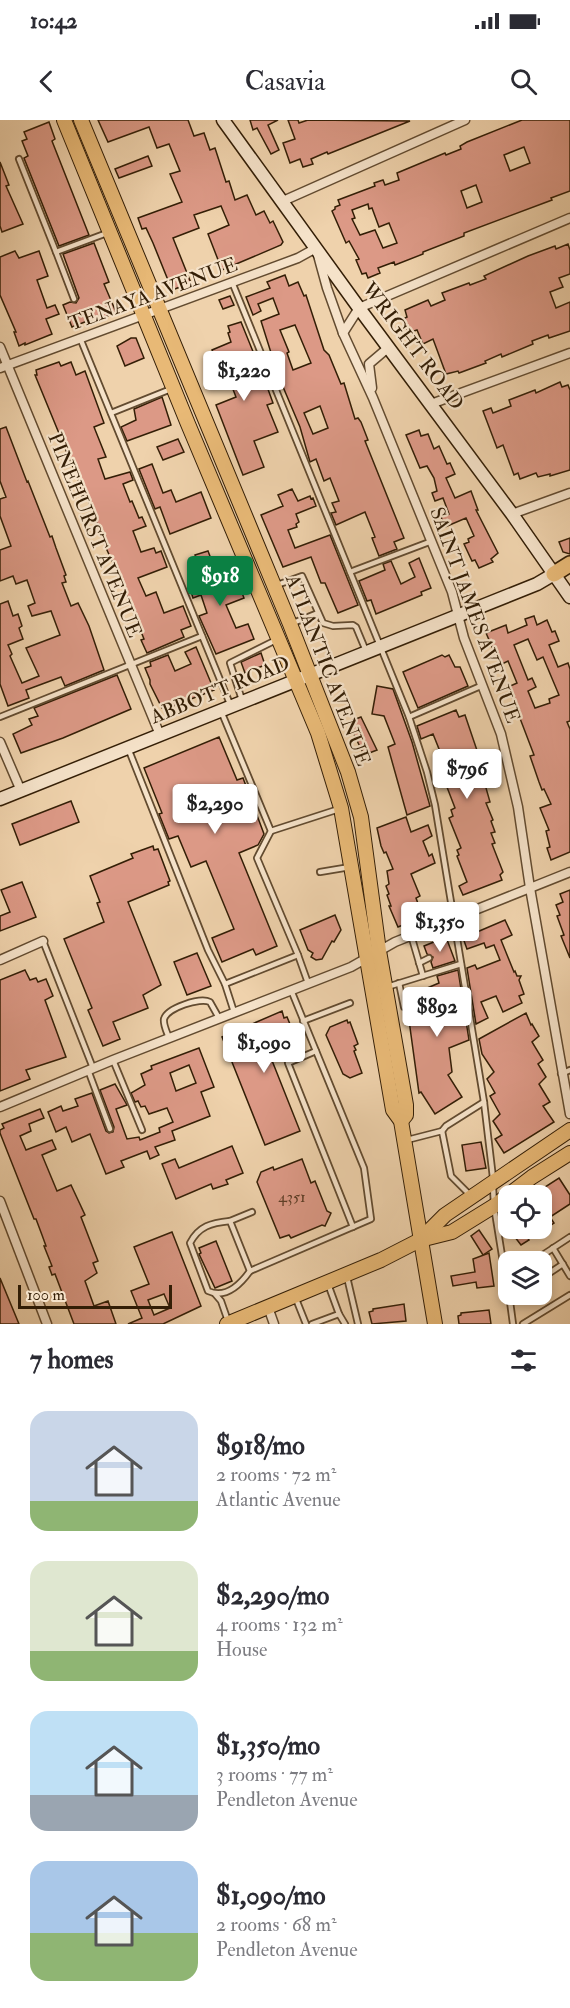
<!DOCTYPE html>
<html lang="en">
<head>
<meta charset="utf-8">
<style>
	body { margin:0; font-family:"IM FELL Double Pica",serif; background:#f2f2f3; color:#2b2b33; height:100vh; display:flex; flex-direction:column; font-size:22px; white-space:nowrap }
	* { box-sizing:border-box; margin:0 }
	p { font-size:20px; color:#7c7c81 }
	.icon { flex:none; width:33px; height:33px; fill:none; stroke:currentColor; stroke-width:2; stroke-linecap:round; stroke-linejoin:round }
	.map { position:relative; height:1204px; overflow:hidden }
	.side { display:flex; flex-direction:column; background:#fff; flex:1 }
	.side>* { flex:none }
	.buttons { position:absolute; left:498px; top:1065px; display:grid; gap:12px }
	.buttons a { display:grid; place-items:center; width:54px; height:54px; border-radius:12px; background:#fff; box-shadow:0 3px 9px #0003; font-size:30px }
	.scale { position:absolute; left:18px; bottom:15px; width:154px; box-sizing:border-box; padding-left:6px; border:3px solid #331e06; border-top:0; font-size:16px; line-height:21px; white-space:nowrap; color:#331e06; -webkit-text-stroke:4px #f5e2c9; paint-order:stroke }
	.price { position:absolute; translate:-50% -51px; padding:0 14px; border-radius:6px; background:#fff; color:#222; font-size:20px; line-height:39px; filter:drop-shadow(0 2px 3px #0008) }
	.price::after { content:''; position:absolute; left:50%; top:36px; width:18px; height:14px; margin-left:-9px; background:inherit; clip-path:polygon(0 0,100% 0,50% 100%) }
	.price.on { background:#0b8043; color:#fff }
	ul { padding:0; list-style:none }
	li { display:flex; align-items:center; gap:18px; height:150px; padding:0 30px }
	li span { display:grid; place-items:center; flex:none; width:168px; height:120px; border-radius:18px; color:#555 }
	li>.icon { margin-inline-start:auto }
	span .icon { width:72px; height:72px; fill:#fffc; stroke-width:1 }
	li b { font-size:26px }
	h2 { display:flex; justify-content:space-between; align-items:center; height:72px; padding:0 30px; font-size:26px }
	.status { display:flex; justify-content:space-between; align-items:center; height:42px; padding:0 30px; background:#fff; direction:ltr }
	.status svg { height:16px; fill:currentColor }
	header { display:flex; justify-content:space-between; align-items:center; height:78px; padding:0 30px; background:#fff; font-size:27px; font-weight:600 }
	.map>svg:first-child { display:block }
	.building { fill:#dc9986; stroke:#331e06; stroke-width:1.5; fill-rule:evenodd }
	.lines { fill:none; stroke-linecap:round; stroke-linejoin:round }
	.lane-casing { stroke:#624b30; stroke-width:8 }
	.street-casing { stroke:#624b30; stroke-width:11 }
	.secondary-casing { stroke:#331e06; stroke-width:15 }
	.primary-casing { stroke:#331e06; stroke-width:16 }
	.highway-casing { stroke:#331e06; stroke-width:18 }
	.lane { stroke:#f5e2c9; stroke-width:4.5 }
	.street { stroke:#f5e2c9; stroke-width:8 }
	.secondary { stroke:#f5e2c9; stroke-width:12 }
	.primary { stroke:#e8b976; stroke-width:14 }
	.highway { stroke:#e8b976; stroke-width:15 }
	.labels { text-anchor:middle; dominant-baseline:central; stroke-width:4.5; stroke-linejoin:round; paint-order:stroke }
	.number-label { font-size:16px; fill:#5d3d26 }
	.street-label { font-size:20px; fill:#331e06; stroke:#f5e2c9 }
</style>
</head>
<body>
<div class="status"><b>10:42</b><svg viewBox="0 0 49 12"><path d="M0 12V9h3v3zM5 12V6h3v6zM10 12V3h3v9zM15 12V0h3v12zM26 1h20v11H26zM47 4h2v5h-2z"/></svg></div>
<header><svg class="icon" aria-label="back" viewBox="0 0 24 24"><path d="M15 5l-7 7 7 7"/></svg>Casavia<svg class="icon" aria-label="search" viewBox="0 0 24 24"><circle cx="10" cy="10" r="6"/><path d="M15 15l6 6"/></svg></header>
<div class="map">
<svg width="570" height="1204" viewBox="0 0 570 1204">
	<rect width="100%" height="100%" fill="#efd2ac"/>
	<filter id="stains"><feTurbulence type="fractalNoise" baseFrequency=".00333" numOctaves="4"/><feColorMatrix values="0 0 0 0 .2 0 0 0 0 .09 0 0 0 0 .02 0 0 0 .5 -.17"/></filter>
	<radialGradient id="worn" r=".72"><stop offset=".6" stop-color="#630" stop-opacity="0"/><stop offset="1" stop-color="#630" stop-opacity=".3"/></radialGradient>
	<!-- building -->
	<g class="building">
		<polygon points="98,0 188,0 194,16 204,13 210,30 215,28 226,62 229,61 235,80 247,75 256,95 264,91 270,103 273,101 283,122 281,125 222,150 208,114 229,105 221,86 194,95 199,108 173,118 191,163 172,170 153,123 146,108 142,109 138,98 182,82 170,54 180,51 169,24 157,28 149,7 108,22"/>
		<polygon points="250,0 278,0 268,5 279,30 271,34 257,8 253,10"/>
		<polygon points="288,0 298,0 299,3 308,0 410,1 328,34 327,32 311,39 313,44 303,47 300,39 290,43 283,23 295,19"/>
		<path d="M522,0h48v71l-19,7 1,2 -88,33v3l-41,16v2l-28,11 -1,-3 -16,6 2,5 -12,5 -2,-5 -4,1 -6,-14 3,-1 -10,-18 -3,2 -14,-32 3,-2v-2l5,-2 -2,-5 37,-14 -1,-3 9,-3 2,5 14,-5 -2,-7 48,-20 1,2 15,-6 -1,-3 7,-4zM524,27l6,16 -20,8 -6,-16zM476,65l6,17 -15,6 -6,-17zM368,84l1,5 3,-1 7,19 10,-4 8,20 -14,5 -8,-18 -15,5 -8,-16 3,-1 -3,-8z"/>
		<polygon points="49,2 55,19 52,21 89,115 59,126 24,38 28,36 22,21 27,19 24,12"/>
		<polygon points="148,36 152,46 119,58 115,49"/>
		<polygon points="0,42 9,65 6,66 23,104 2,112 0,106"/>
		<polygon points="94,123 109,162 104,164 116,192 103,198 102,196 95,198 72,207 63,185 70,182 76,183 79,178 63,134"/>
		<polygon points="568,124 570,130 570,154 559,158 563,167 550,172 556,188 570,182 570,211 549,218 548,215 532,221 533,224 502,237 501,234 485,241 486,243 459,253 458,251 446,254 433,219 423,224 417,210 408,213 403,199 407,197 405,190 428,180 431,186 445,180 442,173 469,163 470,165 486,159 484,156 528,136 555,126 556,129"/>
		<polygon points="15,131 19,138 39,131 48,156 37,160 47,188 55,185 59,194 46,199 52,214 25,225 25,223 19,226 14,212 16,212 0,175 0,137"/>
		<path d="M285,155l4,11 9,-4 6,14 2,-1 18,55 5,5 12,29 3,-1 11,36 3,-1 3,4 7,18 -3,1 39,97 -10,4 3,7 -18,7 -7,-18 3,-1 -10,-25 -29,13 -5,-12 5,-1 -4,-9 7,-2 -9,-23 -6,3 -8,-22 -6,3 -10,-35 -22,-52 -17,-54 18,-7 -6,-16 -15,6 3,7 -8,4 -7,-18 24,-9 -3,-6zM295,205l16,38 -18,7 -6,-17 2,-1 -9,-22zM320,286l8,22 -15,6 -9,-21z"/>
		<polygon points="230,176 234,185 223,189 219,180"/>
		<polygon points="241,202 254,234 245,238 255,265 265,261 273,283 267,285 278,312 254,321 264,347 243,355 216,285 236,277 220,236 215,238 212,230 231,222 228,213 230,212 228,206"/>
		<polygon points="131,218 136,218 144,238 125,246 117,226"/>
		<polygon points="59,242 61,246 71,242 76,255 85,251 104,303 94,307 106,337 98,339 105,359 130,352 133,360 123,364 130,382 132,381 139,398 142,397 146,406 133,411 141,432 154,428 156,433 161,431 167,447 138,458 146,476 156,472 164,493 183,486 191,506 181,510 184,517 147,533 141,520 144,519 126,474 127,473 121,458 120,458 106,428 86,374 82,376 79,362 35,255 37,255 36,250"/>
		<polygon points="560,262 562,267 568,265 570,270 570,350 550,356 550,354 538,357 536,353 520,359 518,353 514,355 503,325 497,328 483,291 491,288 493,293 511,286 509,280 535,270 536,273"/>
		<polygon points="162,277 171,305 127,321 121,307 136,300 134,289"/>
		<polygon points="6,307 27,362 28,361 50,417 52,416 56,428 66,455 64,456 66,462 62,463 71,486 78,483 89,506 104,550 65,566 61,557 26,570 29,578 8,586 0,564 0,484 8,481 13,496 18,494 22,506 19,508 23,519 8,525 12,534 10,536 22,563 39,556 26,528 60,515 51,491 32,496 28,486 35,483 27,460 16,464 13,456 0,461 0,430 11,426 0,396 0,379 6,377 0,361 0,309"/>
		<polygon points="419,310 421,316 428,314 434,329 439,326 447,344 450,343 455,354 446,358 455,378 471,371 478,390 476,390 498,433 491,439 493,442 479,448 475,440 472,441 464,424 469,422 468,419 474,416 466,398 445,407 441,397 449,394 443,378 435,381 432,373 437,371 434,358 427,346 420,348 406,315"/>
		<polygon points="178,319 184,332 163,340 157,327"/>
		<polygon points="152,344 163,373 171,370 176,382 201,372 211,398 170,414 160,387 155,389 139,349"/>
		<polygon points="292,369 298,381 310,376 311,379 313,378 316,386 296,394 299,402 296,404 297,407 288,410 295,428 330,415 358,485 338,493 325,463 321,463 311,437 283,447 261,395 283,386 278,375"/>
		<polygon points="570,418 570,434 563,432 559,422"/>
		<polygon points="208,431 218,457 231,454 239,465 244,478 226,485 236,508 248,504 254,519 216,534 199,496 207,493 201,475 193,478 190,468 205,462 195,435"/>
		<polygon points="419,438 431,468 421,472 422,475 376,494 371,480 367,481 359,461 385,450 383,444 391,441 401,464 415,457 409,443"/>
		<path d="M534,496l3,9 10,-5 5,12 3,-1 4,10 -10,4 9,22 10,-4 2,6v52l-3,1 3,7v123l-19,8 -4,-12 3,-1 -4,-16 3,-1 -9,-22 11,-4 -7,-15 -2,1 -3,-8 -9,-26 4,-1 -26,-68 9,-4 -9,-22 -8,4 -14,-32 20,-8 2,8 19,-8 -2,-6zM528,519l9,21 6,-3 16,38 -10,4 1,4 -15,5 -7,-17 8,-4 -4,-9 -4,2 -14,-35z"/>
		<polygon points="196,527 214,570 168,588 162,588 150,564 150,560 145,548 151,546 150,542 168,535 175,551 191,544 185,532"/>
		<polygon points="261,533 265,545 245,553 241,542"/>
		<polygon points="442,535 445,537 449,535 455,547 460,547 468,566 418,588 403,552"/>
		<polygon points="117,555 131,589 63,618 21,633 13,614 32,605 29,599 38,596 34,588"/>
		<polygon points="377,566 393,569 412,622 430,686 407,695 388,627 395,624 384,596 372,594"/>
		<polygon points="456,590 459,597 465,595 485,654 486,660 484,661 490,682 486,683 493,700 491,701 495,712 491,713 495,723 492,724 503,752 500,755 502,760 463,775 459,766 467,762 457,736 459,735 457,730 461,728 449,698 453,696 451,690 455,688 445,662 450,660 437,630 439,629 433,614 421,619 417,606"/>
		<polygon points="361,597 377,630 364,635 348,602"/>
		<polygon points="219,617 237,660 243,658 264,714 258,725 239,733 277,826 256,835 253,829 222,842 212,818 234,809 206,741 191,747 178,716 169,719 159,694 162,693 144,648"/>
		<polygon points="71,681 79,702 20,725 12,704"/>
		<polygon points="406,697 411,712 428,705 432,716 423,721 429,736 432,734 435,743 411,754 420,776 416,778 423,797 398,807 389,786 391,786 387,775 389,774 386,766 389,764 387,751 393,749 386,732 384,733 381,726 377,708"/>
		<polygon points="153,726 154,730 158,729 170,761 168,762 169,765 128,782 161,865 143,875 148,888 113,902 120,919 103,926 88,890 92,888 64,819 104,802 97,783 100,782 90,756 133,738 131,734"/>
		<polygon points="22,762 36,797 0,811 0,796 10,792 1,770"/>
		<polygon points="570,770 570,838 561,816 564,815 557,796 560,795 556,785 563,782 560,774"/>
		<polygon points="335,795 341,810 334,822 332,821 322,839 316,840 311,837 313,833 308,830 300,810"/>
		<polygon points="505,800 512,815 501,820 514,852 515,851 517,856 521,856 519,860 524,874 519,876 522,883 503,892 496,876 481,882 488,898 476,904 467,848 475,845 477,849 500,840 494,825 486,828 484,823 467,829 463,818"/>
		<polygon points="446,817 455,841 433,848 431,842 433,837 427,834 424,826"/>
		<polygon points="197,833 211,866 187,875 174,842"/>
		<polygon points="25,850 30,860 36,858 38,862 46,859 53,876 45,880 66,937 26,950 30,959 0,971 0,860"/>
		<polygon points="458,850 469,920 449,928 452,952 448,955 462,977 435,994 421,972 419,973 408,893 411,893 410,889 412,885 407,881 406,877 439,863 437,856"/>
		<polygon points="282,891 284,898 287,897 297,921 274,931 271,938 300,1011 265,1025 222,917"/>
		<polygon points="526,893 531,905 532,904 539,916 532,922 543,940 538,944 546,957 539,964 550,982 543,986 554,1002 504,1033 495,1019 502,1015 493,1001 500,994 490,976 495,973 487,959 494,952 482,934 479,919"/>
		<polygon points="347,900 348,903 350,902 358,924 354,926 356,930 354,931 362,953 350,958 343,954 326,915 330,907"/>
		<path d="M199,928l15,39 -13,5 9,24 -38,15 3,9 -20,7 4,8 -9,4 -3,-8 -26,10 3,6 -18,7 -16,-40 -18,8 -6,-15 -10,5 -8,-20 13,-6 2,5 15,-5 -3,-7 17,-6 14,38 3,2 4,-1 1,-5 -14,-37 15,-6 12,21 -11,4 11,30 12,-2 1,3 20,-8 -1,-4 14,-6 -6,-14 -18,6 -4,-8 -4,1 -3,-6 -3,1 -4,-9 14,-8 -4,-11 11,-5 -1,-3zM189,945l7,18 -20,8 -6,-18z"/>
		<polygon points="40,989 44,998 29,1004 31,1011 20,1016 26,1030 52,1020 56,1029 42,1035 57,1071 71,1065 85,1095 81,1097 98,1141 93,1143 97,1153 85,1161 94,1186 108,1181 116,1204 74,1204 55,1154 52,1155 49,1147 52,1146 44,1126 46,1126 42,1115 36,1099 34,1099 0,1013 0,1010 4,1008 2,1004"/>
		<polygon points="481,1022 486,1048 466,1051 462,1025"/>
		<polygon points="232,1026 243,1053 226,1060 228,1064 213,1069 211,1064 176,1079 162,1044 175,1039 179,1048"/>
		<polygon points="302,1039 311,1063 315,1061 327,1091 331,1093 325,1106 322,1105 291,1118 289,1115 280,1118 257,1062 261,1052 273,1047 274,1050"/>
		<polygon points="559,1058 570,1075 570,1084 550,1097 554,1103 542,1111 542,1076 531,1076"/>
		<polygon points="508,1108 522,1108 529,1120 521,1125"/>
		<polygon points="479,1110 492,1129 483,1135 471,1116"/>
		<path d="M172,1112l29,74 -38,18h-35l14,-6 -11,-27 18,-7 -15,-37zM164,1174l6,14 -16,7 -6,-15z"/>
		<polygon points="216,1121 232,1161 215,1168 199,1134 201,1133 199,1128"/>
		<polygon points="489,1133 494,1166 477,1168 476,1162 453,1166 451,1156 475,1152 473,1139"/>
		<polygon points="0,1158 19,1204 0,1204"/>
		<polygon points="404,1184 406,1201 372,1204 369,1192 373,1191 373,1189"/>
		<polygon points="489,1190 491,1204 459,1204 458,1196 461,1195 461,1193"/>
	</g>
	<g class="lines">
		<!-- lane casing -->
		<g class="lane-casing">
			<g id="lane">
				<polyline points="19,39 56,132"/>
				<polyline points="232,162 409,597 427,652 435,685 484,982 493,1058"/>
				<polyline points="74,179 56,132 107,113"/>
				<polyline points="80,218 230,584"/>
				<polyline points="111,293 171,269"/>
				<polyline points="350,452 432,421"/>
				<polyline points="277,465 302,456 323,503 333,506 353,505 356,507 366,531"/>
				<polyline points="293,503 318,493"/>
				<polyline points="242,580 230,543 276,520"/>
				<polyline points="221,591 271,711 257,738 298,835 308,863"/>
				<polyline points="0,597 202,516"/>
				<polyline points="409,597 483,565"/>
				<polyline points="128,628 208,830 225,864"/>
				<polyline points="271,711 339,689"/>
				<polyline points="320,752 350,747"/>
				<polyline points="411,815 423,856"/>
				<polyline points="43,821 93,948"/>
				<polyline points="419,843 429,838"/>
				<polyline points="399,863 404,887 408,885"/>
				<polyline points="387,867 461,844"/>
				<polyline points="234,892 225,864 298,835"/>
				<polyline points="303,901 350,883"/>
				<path d="M169,918c-2,-6 -6,-13 -5,-19 3,-11 36,-22 46,-17l9,16"/>
				<polyline points="316,931 288,943 353,1107"/>
				<polyline points="113,940 142,1010"/>
				<polyline points="88,950 110,1009"/>
				<polyline points="561,954 570,950"/>
				<polyline points="442,1011 446,1006 484,982"/>
				<polyline points="407,1020 442,1011 451,1056 470,1075"/>
				<polyline points="493,1066 494,1086 508,1173"/>
				<polyline points="252,1092 230,1101 250,1151 371,1099 364,1048 291,870"/>
				<path d="M230,1101c-19,2 -31,5 -40,22l18,48c17,8 32,-6 42,-20"/>
				<polyline points="553,1128 570,1156"/>
				<polyline points="532,1142 570,1117"/>
				<polyline points="347,1157 358,1204"/>
				<polyline points="542,1158 563,1144"/>
				<polyline points="215,1174 221,1181 228,1201"/>
				<polyline points="509,1174 513,1204"/>
				<polyline points="296,1179 306,1204"/>
				<polyline points="339,1194 345,1204"/>
				<polyline points="312,1204 339,1194 328,1164"/>
				<polyline points="523,1204 570,1175"/>
			</g>
		</g>
		<!-- street casing -->
		<g class="street-casing">
			<g id="street">
				<polyline points="283,81 465,0"/>
				<polyline points="343,213 359,188 570,98"/>
				<polyline points="0,227 160,615"/>
				<polyline points="0,248 298,138 316,128 327,168 343,213 373,278 452,472 464,518 501,614 518,687 530,768 570,994"/>
				<polyline points="372,268 369,244 389,227"/>
				<polyline points="431,284 570,233"/>
				<polyline points="512,394 570,373"/>
				<polyline points="0,622 21,671"/>
				<polyline points="0,840 43,821"/>
				<polyline points="0,987 113,940 351,847 395,822 570,752"/>
				<polyline points="0,1081 47,1204"/>
				<polyline points="268,1187 274,1204"/>
			</g>
		</g>
		<!-- secondary casing -->
		<g class="secondary-casing">
			<g id="secondary">
				<polyline points="223,0 359,188 512,394 570,477"/>
				<polyline points="0,679 537,464 554,454"/>
			</g>
		</g>
		<!-- primary casing -->
		<g class="primary-casing">
			<g id="primary">
				<polyline points="64,0 188,304 318,613 341,688 393,990 401,1001 435,1204"/>
				<polyline points="81,0 290,504 348,652 361,697 379,831 406,985 406,995 401,1001"/>
				<polyline points="422,1118 445,1095 570,1010"/>
				<polyline points="227,1204 381,1140 420,1120 452,1112 494,1086 532,1057 570,1033"/>
			</g>
		</g>
		<!-- highway casing -->
		<g class="highway-casing">
			<polyline id="highway" points="554,454 570,444"/>
		</g>
		<!-- lane -->
		<use href="#lane" class="lane"/>
		<!-- street -->
		<use href="#street" class="street"/>
		<!-- secondary -->
		<use href="#secondary" class="secondary"/>
		<!-- primary -->
		<use href="#primary" class="primary"/>
		<!-- highway -->
		<use href="#highway" class="highway"/>
	</g>
	<g class="labels">
		<!-- number labels -->
		<g class="number-label">
			<text x="292" y="1077">4351</text>
		</g>
		<!-- street labels -->
		<g class="street-label">
			<text transform="translate(153 174) rotate(-20)">TENAYA AVENUE</text>
			<text transform="translate(413 226) rotate(53)">WRIGHT ROAD</text>
			<text transform="translate(95 415) rotate(68)">PINEHURST AVENUE</text>
			<text transform="translate(475 495) rotate(70)">SAINT JAMES AVENUE</text>
			<text transform="translate(328 550) rotate(69)">ATLANTIC AVENUE</text>
			<text transform="translate(220 570) rotate(-22)">ABBOTT ROAD</text>
		</g>
	</g>
	<rect width="100%" height="100%" filter="url(#stains)"/>
	<rect width="100%" height="100%" fill="url(#worn)"/>
</svg>
<div class="buttons">
<a><svg class="icon" aria-label="locate" viewBox="0 0 24 24"><circle cx="12" cy="12" r="6"/><path d="M12 2v4M12 18v4M2 12h4M18 12h4"/></svg></a>
<a><svg class="icon" aria-label="layers" viewBox="0 0 24 24"><path d="M12 4l9 5-9 5-9-5zM3 14l9 5 9-5"/></svg></a>
</div>
<div class="scale">100 m</div>
<b class="price" style="left:244px;top:282px">$1,220</b>
<b class="price on" style="left:220px;top:487px">$918</b>
<b class="price" style="left:467px;top:680px">$796</b>
<b class="price" style="left:215px;top:715px">$2,290</b>
<b class="price" style="left:440px;top:833px">$1,350</b>
<b class="price" style="left:437px;top:918px">$892</b>
<b class="price" style="left:264px;top:954px">$1,090</b>
</div>
<section class="side">
<h2>7 homes<svg class="icon" aria-label="filters" viewBox="0 0 24 24"><path d="M4 7h16M4 17h16"/><circle cx="9" cy="7" r="2"/><circle cx="15" cy="17" r="2"/></svg></h2>
<ul>
<li><span style="background:linear-gradient(#c9d6e8 75%,#8fb573 0)"><svg class="icon" aria-label="home" viewBox="0 0 24 24"><path d="M3 11l9-7 9 7M6 9v11h12V9"/></svg></span><div><b>$918/mo</b><p>2 rooms · 72 m²</p><p>Atlantic Avenue</p></div></li>
<li><span style="background:linear-gradient(#dfe7d0 75%,#8fb573 0)"><svg class="icon" aria-label="home" viewBox="0 0 24 24"><path d="M3 11l9-7 9 7M6 9v11h12V9"/></svg></span><div><b>$2,290/mo</b><p>4 rooms · 132 m²</p><p>House</p></div></li>
<li><span style="background:linear-gradient(#bfe0f5 70%,#9aa5b1 0)"><svg class="icon" aria-label="home" viewBox="0 0 24 24"><path d="M3 11l9-7 9 7M6 9v11h12V9"/></svg></span><div><b>$1,350/mo</b><p>3 rooms · 77 m²</p><p>Pendleton Avenue</p></div></li>
<li><span style="background:linear-gradient(#a9c7e8 60%,#8fb573 0)"><svg class="icon" aria-label="home" viewBox="0 0 24 24"><path d="M3 11l9-7 9 7M6 9v11h12V9"/></svg></span><div><b>$1,090/mo</b><p>2 rooms · 68 m²</p><p>Pendleton Avenue</p></div></li>
</ul>
</section>
</body>
</html>
